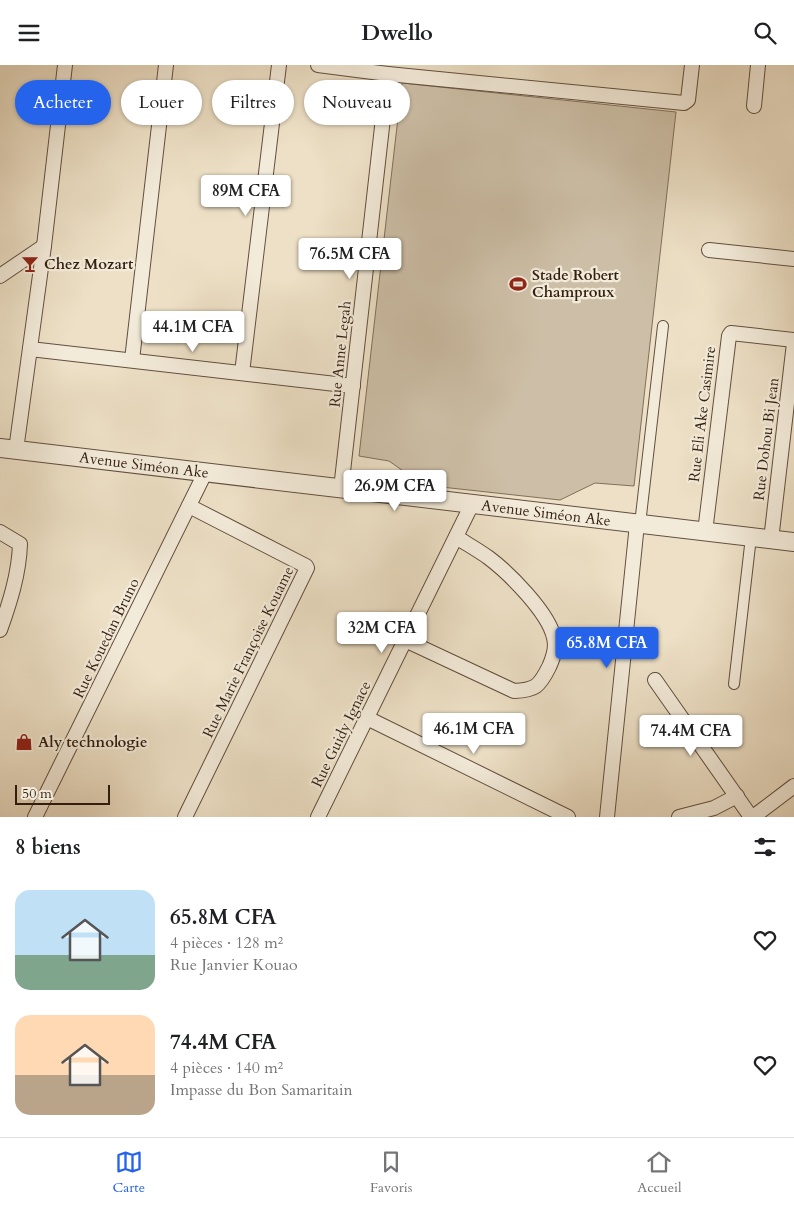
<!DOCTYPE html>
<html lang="fr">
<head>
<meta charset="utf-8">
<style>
	body { margin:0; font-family:Cardo,serif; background:#f6f6f6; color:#202124; height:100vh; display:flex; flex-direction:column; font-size:19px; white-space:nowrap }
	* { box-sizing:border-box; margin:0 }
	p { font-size:16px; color:#757577 }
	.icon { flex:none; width:28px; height:28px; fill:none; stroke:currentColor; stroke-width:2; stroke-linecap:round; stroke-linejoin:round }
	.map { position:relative; height:752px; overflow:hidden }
	.side { display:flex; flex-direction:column; background:#fff; flex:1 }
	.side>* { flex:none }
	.banner { position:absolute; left:15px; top:15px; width:500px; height:45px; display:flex; gap:10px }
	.scale { position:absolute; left:15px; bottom:12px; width:95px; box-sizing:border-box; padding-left:5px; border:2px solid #331f10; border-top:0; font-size:14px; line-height:18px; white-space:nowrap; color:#331f10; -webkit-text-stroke:4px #f3ebda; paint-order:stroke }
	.price { position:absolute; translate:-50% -42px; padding:0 11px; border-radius:5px; background:#fff; color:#222; font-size:16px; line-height:32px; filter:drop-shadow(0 1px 2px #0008) }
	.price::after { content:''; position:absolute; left:50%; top:30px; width:15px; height:11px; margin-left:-8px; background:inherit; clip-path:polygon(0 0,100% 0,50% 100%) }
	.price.on { background:#2563eb; color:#fff }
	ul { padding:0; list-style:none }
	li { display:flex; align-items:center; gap:15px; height:125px; padding:0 15px }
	li span { display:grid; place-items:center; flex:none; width:140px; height:100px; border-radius:15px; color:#555 }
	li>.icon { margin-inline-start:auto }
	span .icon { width:60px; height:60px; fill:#fffc; stroke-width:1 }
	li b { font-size:21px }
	h2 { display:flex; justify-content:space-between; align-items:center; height:60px; padding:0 15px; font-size:21px }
	.pill { padding:0 18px; border-radius:22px; background:#fff; box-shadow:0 1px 4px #0004; font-size:18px; line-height:45px }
	.pill.on { background:#2563eb; color:#fff }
	header { display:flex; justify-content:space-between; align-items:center; height:65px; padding:0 15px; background:#fff; font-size:22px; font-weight:800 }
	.tabs { display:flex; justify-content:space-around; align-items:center; height:70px; border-top:1px solid #e0e0e0; background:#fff; font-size:14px; color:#757577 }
	.tabs a { display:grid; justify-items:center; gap:2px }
	.tabs .on { color:#2563eb }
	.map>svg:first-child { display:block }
	.green { fill:#cdbfa7; stroke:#806f5c }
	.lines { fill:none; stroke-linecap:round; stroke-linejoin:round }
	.pedestrian-casing { stroke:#624f3e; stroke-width:12 }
	.minor-casing { stroke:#624f3e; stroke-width:16 }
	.tertiary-casing { stroke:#624f3e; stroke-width:20 }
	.pedestrian { stroke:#f3ebda; stroke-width:10 }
	.minor { stroke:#f3ebda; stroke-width:14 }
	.tertiary { stroke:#f3ebda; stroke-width:18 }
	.labels { text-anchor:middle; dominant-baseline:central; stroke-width:4.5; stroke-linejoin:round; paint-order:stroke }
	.poi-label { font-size:15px; font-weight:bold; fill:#331f10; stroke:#f3ebda; text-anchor:start }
	.street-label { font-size:15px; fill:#331f10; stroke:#f3ebda }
</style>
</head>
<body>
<header><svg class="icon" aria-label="menu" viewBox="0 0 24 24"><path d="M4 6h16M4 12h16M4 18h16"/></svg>Dwello<svg class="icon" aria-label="search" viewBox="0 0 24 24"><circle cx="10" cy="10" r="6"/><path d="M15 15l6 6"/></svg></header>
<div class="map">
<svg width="794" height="752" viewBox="0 0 794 752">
	<rect width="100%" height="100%" fill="#ede0c6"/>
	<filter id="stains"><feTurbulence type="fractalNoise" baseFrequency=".004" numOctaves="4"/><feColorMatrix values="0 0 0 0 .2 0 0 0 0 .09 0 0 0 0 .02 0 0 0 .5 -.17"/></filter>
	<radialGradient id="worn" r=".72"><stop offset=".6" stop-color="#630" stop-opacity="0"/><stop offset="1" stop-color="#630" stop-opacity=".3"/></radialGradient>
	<!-- green -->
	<polygon class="green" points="402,18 676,47 634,421 595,418 560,435 423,420 389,396 359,391"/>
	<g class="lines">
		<!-- pedestrian casing -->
		<g class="pedestrian-casing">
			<g id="pedestrian">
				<polyline points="640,459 663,261"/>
				<polyline points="734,619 751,472"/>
			</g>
		</g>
		<!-- minor casing -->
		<g class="minor-casing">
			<g id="minor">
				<polyline points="318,0 388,9 684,38 688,35 692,0"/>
				<polyline points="754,41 758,0"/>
				<polyline points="709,185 794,194"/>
				<polyline points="0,211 44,181"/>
				<polyline points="30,284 353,321"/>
				<polyline points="132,295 166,0"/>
				<polyline points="242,308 279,0"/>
				<polyline points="16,385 44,181 65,0"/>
				<polyline points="341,424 388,9"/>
				<path d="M0,467l20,12c-1,30 -10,58 -20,86"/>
				<polyline points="705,467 729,271 731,268 794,275"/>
				<polyline points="771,475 794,278"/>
				<path d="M405,575l109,51c21,-1 25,-4 35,-24 4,-9 8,-19 5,-29 -5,-25 -45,-65 -65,-80 -11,-8 -22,-14 -33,-21"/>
				<polyline points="655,615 751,752"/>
				<polyline points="367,653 568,752"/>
				<polyline points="35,752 205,408"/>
				<polyline points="185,752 307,503 306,501 189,441"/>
				<polyline points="318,752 472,439"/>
				<polyline points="607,752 637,459"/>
				<polyline points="679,752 714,743 737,731"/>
				<polyline points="753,752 794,721"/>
			</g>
		</g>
		<!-- tertiary casing -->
		<g class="tertiary-casing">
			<polyline id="tertiary" points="0,383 794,477"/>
		</g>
		<!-- pedestrian -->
		<use href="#pedestrian" class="pedestrian"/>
		<!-- minor -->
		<use href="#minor" class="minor"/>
		<!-- tertiary -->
		<use href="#tertiary" class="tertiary"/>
	</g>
	<!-- icons -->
	<defs>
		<g id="bar-bare" transform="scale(1.35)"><path d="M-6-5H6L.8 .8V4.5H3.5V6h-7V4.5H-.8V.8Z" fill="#8f2418" stroke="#f3ebda" stroke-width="2.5" paint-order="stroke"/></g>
		<g id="stadium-bare" transform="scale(1.35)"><path d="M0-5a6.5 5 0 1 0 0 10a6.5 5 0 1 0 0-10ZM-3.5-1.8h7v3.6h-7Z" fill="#8f2418" stroke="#f3ebda" stroke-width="2.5" paint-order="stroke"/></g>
		<g id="shop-bare" transform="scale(1.35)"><path d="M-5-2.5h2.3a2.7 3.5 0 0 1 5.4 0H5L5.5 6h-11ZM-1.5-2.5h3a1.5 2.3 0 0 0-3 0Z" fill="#8f2418" stroke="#f3ebda" stroke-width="2.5" paint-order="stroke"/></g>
	</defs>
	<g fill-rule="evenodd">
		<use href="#bar-bare" x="30" y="199"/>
		<use href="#stadium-bare" x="518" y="219"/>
		<use href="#shop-bare" x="24" y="677"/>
	</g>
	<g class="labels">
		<!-- poi labels -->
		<g class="poi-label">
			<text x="44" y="199">Chez Mozart</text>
			<text x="532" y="210">Stade Robert<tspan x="532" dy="17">Champroux</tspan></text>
			<text x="38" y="677">Aly technologie</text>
		</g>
		<!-- street labels -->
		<g class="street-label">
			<text transform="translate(340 289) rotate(-84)">Rue Anne Legah</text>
			<text transform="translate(702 349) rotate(-83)">Rue Eli Ake Casimire</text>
			<text transform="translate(766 374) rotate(-83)">Rue Dohou Bi Jean</text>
			<text transform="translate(144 400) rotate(7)">Avenue Siméon Ake</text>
			<text transform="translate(546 448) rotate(7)">Avenue Siméon Ake</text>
			<text transform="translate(106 573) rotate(-64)">Rue Kouedan Bruno</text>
			<text transform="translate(248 587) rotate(-64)">Rue Marie Françoise Kouame</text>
			<text transform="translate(341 669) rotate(-64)">Rue Guidy Ignace</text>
		</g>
	</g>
	<rect width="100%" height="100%" filter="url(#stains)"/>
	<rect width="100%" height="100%" fill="url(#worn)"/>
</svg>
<div class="scale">50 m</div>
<b class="price" style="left:246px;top:152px">89M CFA</b>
<b class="price" style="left:350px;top:215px">76.5M CFA</b>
<b class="price" style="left:193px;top:288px">44.1M CFA</b>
<b class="price" style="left:395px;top:447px">26.9M CFA</b>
<b class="price" style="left:382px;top:589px">32M CFA</b>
<b class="price on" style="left:607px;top:604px">65.8M CFA</b>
<b class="price" style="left:474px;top:690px">46.1M CFA</b>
<b class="price" style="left:691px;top:692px">74.4M CFA</b>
<div class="banner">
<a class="pill on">Acheter</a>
<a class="pill">Louer</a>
<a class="pill">Filtres</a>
<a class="pill">Nouveau</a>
</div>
</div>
<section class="side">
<h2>8 biens<svg class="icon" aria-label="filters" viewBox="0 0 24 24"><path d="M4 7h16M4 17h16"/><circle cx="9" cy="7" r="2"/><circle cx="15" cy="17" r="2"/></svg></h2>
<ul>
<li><span style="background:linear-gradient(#bfe0f5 65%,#7fa58c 0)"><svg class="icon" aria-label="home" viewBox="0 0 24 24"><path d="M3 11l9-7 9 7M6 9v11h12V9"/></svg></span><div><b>65.8M CFA</b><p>4 pièces · 128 m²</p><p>Rue Janvier Kouao</p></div><svg class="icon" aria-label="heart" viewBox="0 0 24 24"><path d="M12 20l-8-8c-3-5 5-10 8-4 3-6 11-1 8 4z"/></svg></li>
<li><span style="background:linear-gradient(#ffd9b3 60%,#b9a48a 0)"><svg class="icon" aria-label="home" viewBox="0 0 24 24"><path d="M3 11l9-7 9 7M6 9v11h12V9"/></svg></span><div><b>74.4M CFA</b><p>4 pièces · 140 m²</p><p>Impasse du Bon Samaritain</p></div><svg class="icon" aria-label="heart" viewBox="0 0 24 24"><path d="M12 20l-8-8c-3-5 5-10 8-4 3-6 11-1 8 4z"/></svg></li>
</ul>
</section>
<nav class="tabs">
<a class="on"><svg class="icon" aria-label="map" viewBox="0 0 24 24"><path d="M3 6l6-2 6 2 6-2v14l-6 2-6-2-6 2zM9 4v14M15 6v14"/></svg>Carte</a>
<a><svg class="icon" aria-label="saved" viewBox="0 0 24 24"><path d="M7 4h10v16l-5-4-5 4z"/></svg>Favoris</a>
<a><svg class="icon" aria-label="home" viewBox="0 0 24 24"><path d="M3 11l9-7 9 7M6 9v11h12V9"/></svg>Accueil</a>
</nav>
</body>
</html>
